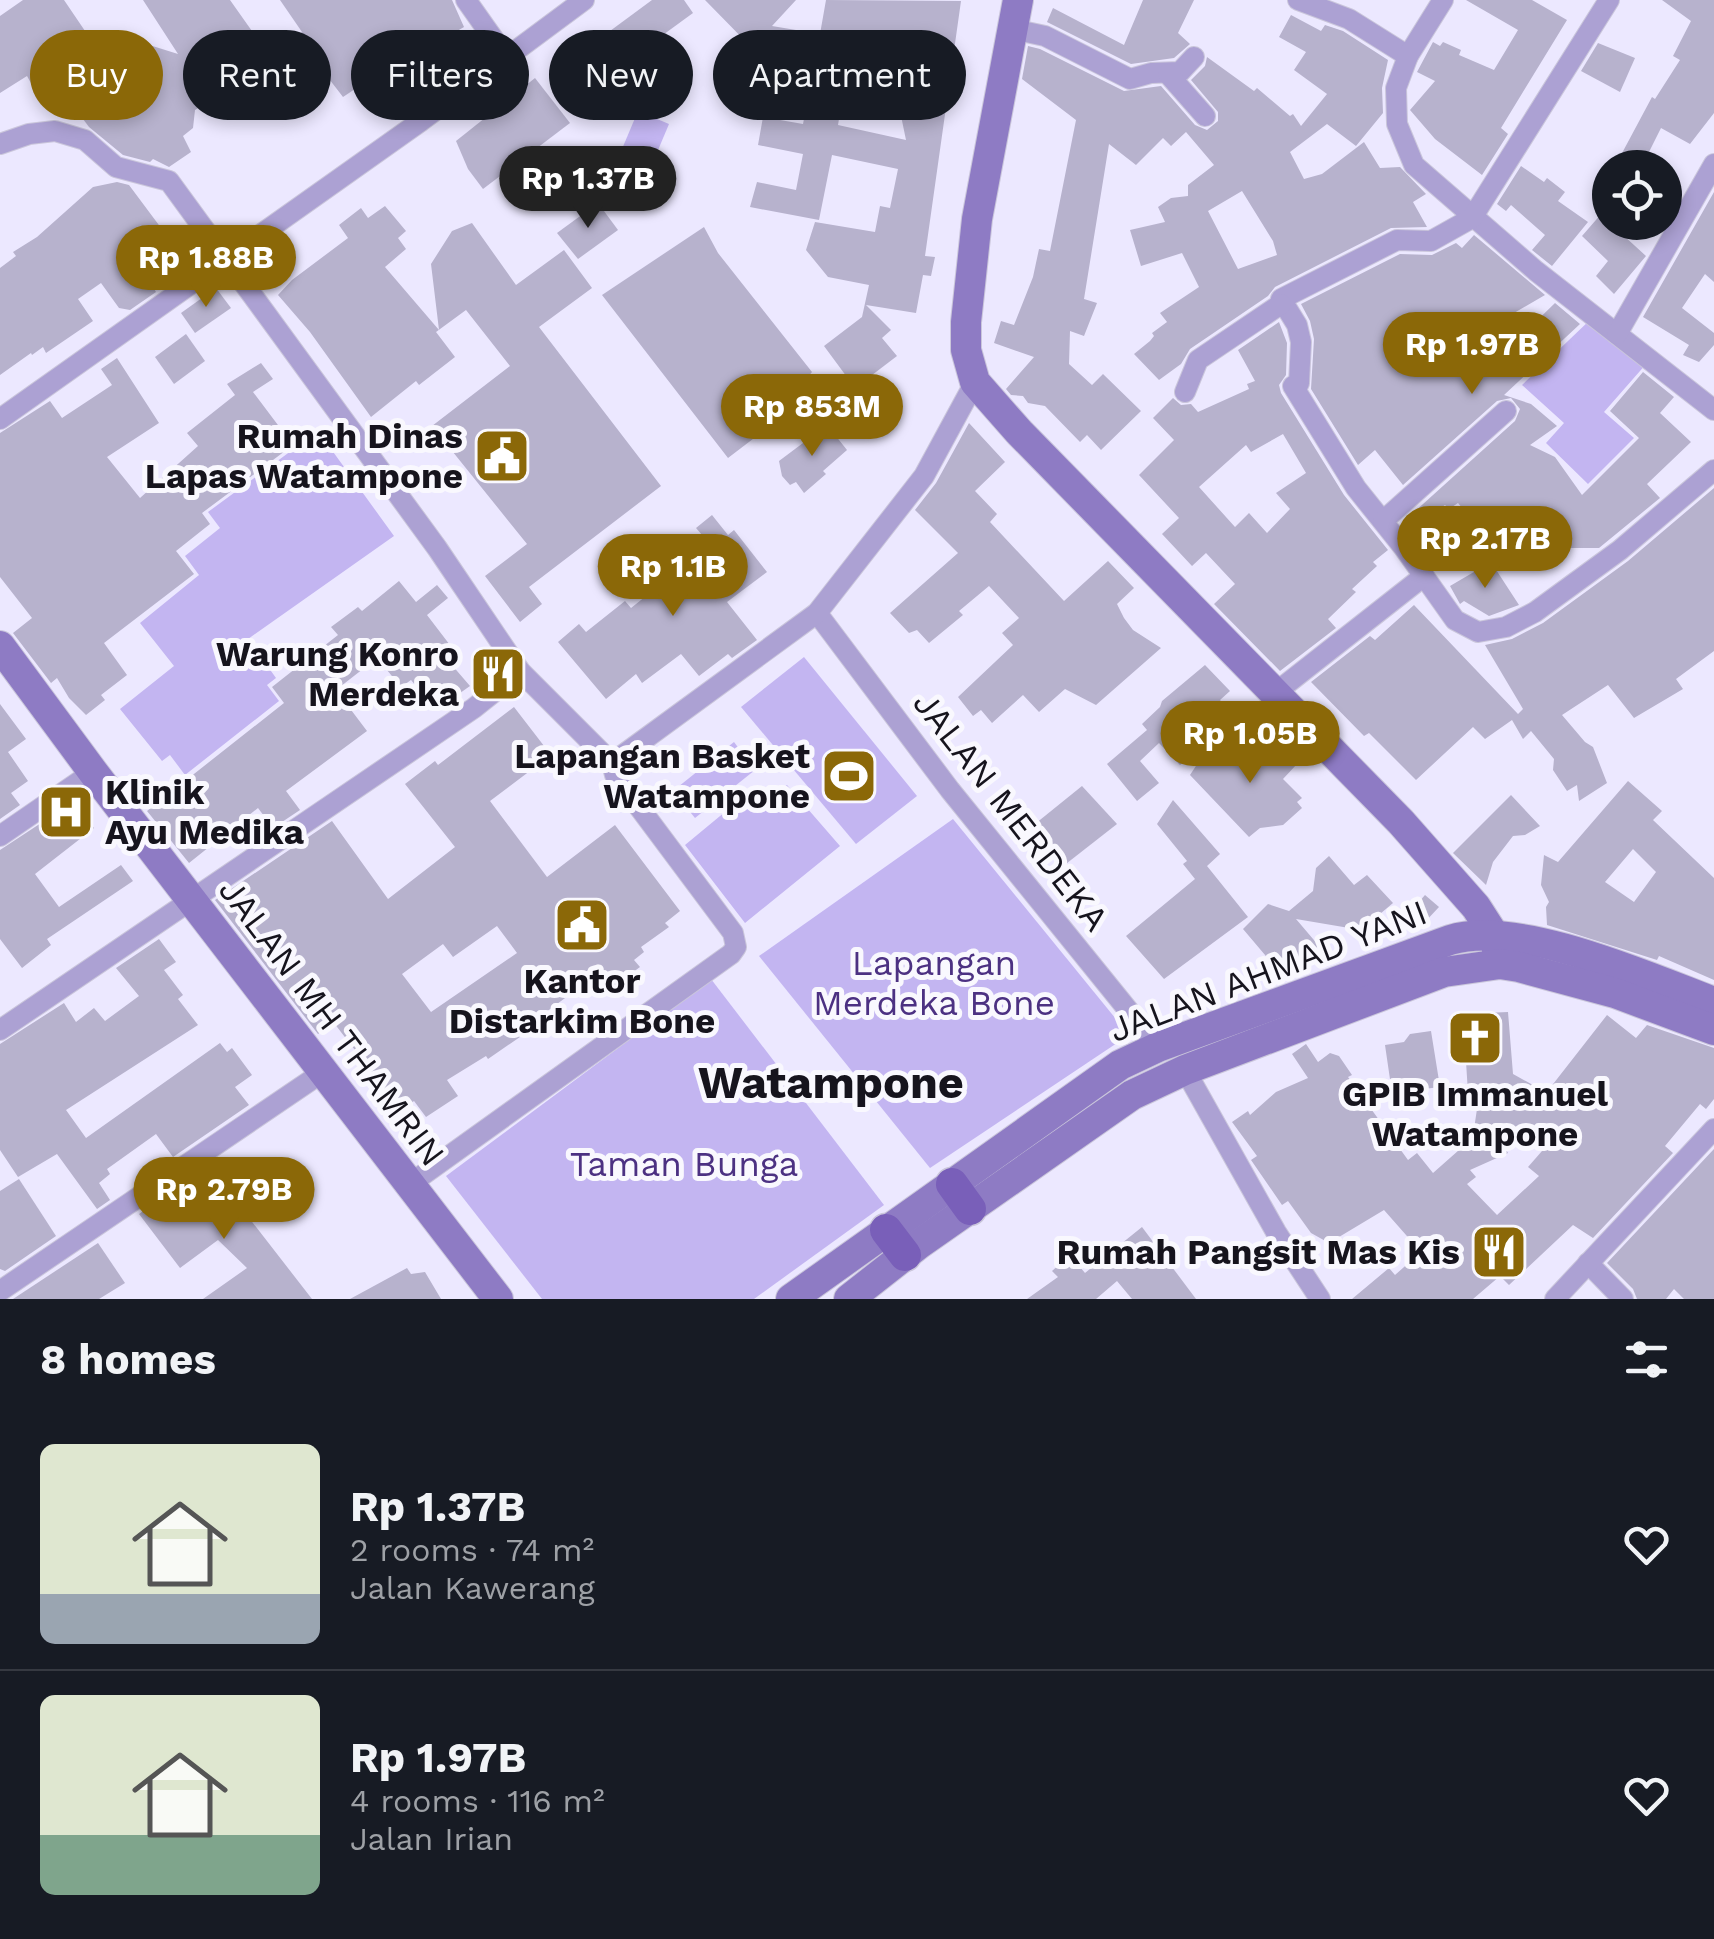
<!DOCTYPE html>
<html lang="en">
<head>
<meta charset="utf-8">
<style>
	body { margin:0; font-family:"Work Sans",sans-serif; background:#20242c; color:#f1f3f6; height:100vh; display:flex; flex-direction:column; font-size:38px; white-space:nowrap }
	* { box-sizing:border-box; margin:0 }
	p { font-size:32px; color:#9ea1a6 }
	.icon { flex:none; width:55px; height:55px; fill:none; stroke:currentColor; stroke-width:2; stroke-linecap:round; stroke-linejoin:round }
	.map { position:relative; height:1299px; overflow:hidden }
	.details { display:flex; flex-direction:column; background:#171b24; flex:1 }
	.details>* { flex:none }
	.guide { position:absolute; left:30px; top:30px; width:1000px; height:90px; display:flex; gap:20px }
	.fabs { position:absolute; left:1592px; top:150px; display:grid; gap:20px }
	.fabs a { display:grid; place-items:center; width:90px; height:90px; border-radius:50%; background:#171b24; box-shadow:0 5px 15px #0003; font-size:50px }
	.price { position:absolute; translate:-50% -85px; padding:0 22px; border-radius:35px; background:#8b6808; color:#fff; font-size:32px; line-height:65px; filter:drop-shadow(0 2px 5px #0008) }
	.price::after { content:''; position:absolute; left:50%; top:60px; width:30px; height:22px; margin-left:-15px; background:inherit; clip-path:polygon(0 0,100% 0,50% 100%) }
	.price.selected { background:#222; color:#fff }
	ul { padding:0; list-style:none }
	li { display:flex; align-items:center; gap:30px; height:250px; padding:0 40px }
	li+li { border-top:2px solid #363941 }
	li span { display:grid; place-items:center; flex:none; width:280px; height:200px; border-radius:15px; color:#555 }
	li>.icon { margin-inline-start:auto }
	span .icon { width:120px; height:120px; fill:#fffc; stroke-width:1 }
	li b { font-size:42px }
	h2 { display:flex; justify-content:space-between; align-items:center; height:120px; padding:0 40px; font-size:42px }
	.chip { padding:0 35px; border-radius:45px; background:#171b24; box-shadow:0 5px 15px #0003; font-size:35px; line-height:90px }
	.chip.selected { background:#8b6808; color:#fff }
	.map>svg:first-child { display:block }
	.green { fill:#c3b5f1 }
	.building { fill:#b7b2cd; fill-rule:evenodd }
	.lines { fill:none; stroke-linecap:round; stroke-linejoin:round }
	.minor-casing { stroke:#cac6db; stroke-width:22 }
	.secondary-casing { stroke:#cac6db; stroke-width:32 }
	.primary-casing { stroke:#cac6db; stroke-width:35 }
	.minor { stroke:#aca1d3; stroke-width:20 }
	.secondary { stroke:#8e7bc4; stroke-width:30 }
	.primary { stroke:#795fb9; stroke-width:32 }
	.labels { text-anchor:middle; dominant-baseline:central; stroke-width:10; stroke-linejoin:round; paint-order:stroke }
	.poi-label { font-size:35px; font-weight:bold; fill:#16141d; stroke:#f9f8fe; text-anchor:end }
	.street-label { font-size:35px; fill:#16141d; stroke:#f9f8fe }
	.park-label { font-size:35px; fill:#4c3182; stroke:#f9f8fe }
	.district-label { font-size:45px; font-weight:bold; fill:#16141d; stroke:#f9f8fe }
</style>
</head>
<body>
<div class="map">
<svg width="1714" height="1299" viewBox="0 0 1714 1299">
	<rect width="100%" height="100%" fill="#ece8ff"/>
	<!-- green -->
	<g class="green">
		<polygon points="638,111 669,124 645,181 614,168"/>
		<polygon points="1591,319 1647,363 1604,412 1634,438 1588,484 1546,443 1564,423 1522,385"/>
		<polygon points="318,431 394,536 248,639 276,678 267,685 279,701 185,775 170,755 162,761 120,709 174,666 140,623 199,575 185,556 220,528 208,512"/>
		<polygon points="804,657 917,796 856,844 741,707"/>
		<polygon points="734,742 755,770 695,818 673,791"/>
		<polygon points="787,785 840,846 745,923 685,845 743,797 755,810"/>
		<polygon points="953,819 1129,1035 930,1168 759,956"/>
		<polygon points="711,979 884,1205 754,1299 542,1299 446,1176"/>
	</g>
	<!-- building -->
	<g class="building">
		<polygon points="23,0 64,0 102,56 127,38 178,54 143,0 230,0 274,62 195,110 193,128 183,136 191,152 169,167 153,159 150,162 123,155 89,127 71,103 76,54 32,85 27,76 0,93 0,16"/>
		<polygon points="280,0 452,0 464,27 431,46 426,39 390,60 407,80 380,99 367,81 343,97 296,36 302,32"/>
		<polygon points="652,0 684,0 693,13 586,91 564,65"/>
		<path d="M705,0h91l-24,26 48,8 6,-34 135,1 -36,255 10,1 -4,19 -8,-1 -7,38 -50,-8 25,25 -9,8 15,18 -42,32 -31,-42 38,-29 7,-32 -41,-8 -22,-27 9,-28 60,10 5,-26 10,2 8,-39 -66,-14 -13,65 -69,-13 7,-25 39,8 7,-36 -45,-9 5,-28 40,7 12,-63 -60,-10zM848,65l76,13 -24,33 6,29 -68,-15z"/>
		<polygon points="1143,0 1194,0 1178,33 1190,44 1174,58 1131,64 1047,22 1053,8 1124,45"/>
		<polygon points="1466,0 1532,0 1567,20 1501,128 1508,134 1482,175 1435,139 1410,110 1435,81 1417,72 1433,42 1440,46 1443,42 1461,50 1459,55 1494,70 1518,30"/>
		<polygon points="1662,0 1714,0 1714,113 1690,144 1661,128 1641,168 1621,155 1652,97 1655,99 1680,60 1673,56 1691,21"/>
		<path d="M1291,15l30,16 4,-6 18,6 45,29 -6,28 1,25 -27,33 -29,-22 -37,28 14,27 18,-5 42,-32 16,26 20,-1 26,27 -13,8 14,25 -36,1 -116,59 -7,9 -78,53 -9,15 -22,16 -25,-26 16,-13 4,-5 -2,-3 15,-11 -7,-9 39,-26 -17,-34 -41,13 -11,-36 35,-8 -7,-15 13,-9 17,-2v-11l26,-20 -28,-33 -15,14 -8,-8 -27,27 -27,-21 -25,155 13,4 -13,33 -14,-5 -1,33 23,21 11,-11 38,37 -40,39 -14,-15 -7,7 -35,-36 -17,-3 -5,-7 -12,-1 -5,-6 28,-32 -40,-14 7,-22 13,4 19,-48 6,-28 11,2 26,-131 -54,-41 6,-33 12,3 84,42 37,-5 34,39 12,5 11,-9v-9l-27,-32 14,-14 2,-9 47,34 3,-3 33,28 3,-2 8,12 26,-32 -33,-24 12,-18 -27,-15zM1242,191l31,50 4,14 -39,14 -30,-58z"/>
		<polygon points="1598,43 1635,58 1620,92 1581,71"/>
		<polygon points="535,78 570,123 483,189 468,169 456,141"/>
		<polygon points="1521,166 1544,182 1547,178 1565,192 1558,201 1588,222 1552,266 1532,250 1545,235 1511,205 1506,211 1497,204"/>
		<polygon points="117,182 129,185 176,248 180,268 153,287 156,292 130,310 119,308 101,283 78,299 93,321 46,353 43,347 32,355 31,353 0,375 0,268 16,256 13,252 37,237 93,187"/>
		<polygon points="1714,192 1714,282 1705,274 1682,308 1714,333 1714,345 1699,362 1683,355 1689,345 1643,317"/>
		<polygon points="598,203 618,230 578,259 557,233"/>
		<polygon points="385,206 406,231 398,238 406,249 385,267 439,330 431,264 452,231 472,223 516,285 564,250 592,288 539,327 661,486 529,587 542,604 520,622 485,576 527,544 432,426 510,366 466,310 436,332 455,357 419,385 416,381 371,417 310,332 278,295 292,280 348,238 339,225 361,208 368,218"/>
		<polygon points="1602,213 1626,233 1623,235 1646,256 1614,294 1596,276 1608,261 1582,236"/>
		<polygon points="704,227 718,253 812,372 771,419 774,423 728,458 602,295"/>
		<polygon points="1474,235 1545,295 1454,348 1479,377 1555,303 1580,324 1504,395 1531,404 1557,426 1530,445 1555,457 1582,495 1639,438 1610,411 1643,372 1674,397 1660,413 1691,442 1647,484 1660,498 1599,548 1561,548 1552,533 1542,541 1540,537 1502,556 1458,503 1449,509 1445,505 1407,530 1402,523 1515,421 1520,409 1511,398 1497,401 1403,485 1375,450 1358,465 1311,389 1314,339 1310,321 1301,304 1400,254 1432,255 1456,243 1462,248"/>
		<polygon points="216,288 231,308 195,333 181,313"/>
		<path d="M1279,322l8,21 -1,32 -7,10 2,8 63,102 44,55 -15,12 4,4 -25,23 4,3 -28,27 8,9 -56,43 -66,-67 21,-20 -29,-31 -14,13 -30,-32 17,-16 -40,-43 35,-35 -21,-22 20,-20 8,7 10,-1 7,8 51,-23 -2,-5 8,-3 -17,-31zM1283,434l23,39 -30,20 14,16 -23,24 -18,-20 -14,14 -36,-40 47,-42 5,7z"/>
		<polygon points="186,334 205,361 174,384 155,357"/>
		<polygon points="117,358 159,423 107,457 140,498 198,446 187,433 235,395 227,384 261,363 273,379 253,392 293,445 202,513 210,524 176,551 194,574 104,643 127,675 101,695 105,700 86,715 69,698 57,678 51,683 13,633 32,618 0,577 0,433 50,401 62,418 112,385 101,369"/>
		<polygon points="969,423 1005,462 975,491 997,514 990,522 1064,601 1108,561 1134,588 1117,604 1124,618 1133,630 1161,648 1096,705 1065,689 1039,712 1023,695 992,723 981,710 973,716 958,697 1013,645 1002,633 1019,618 989,586 959,611 963,615 929,643 917,630 909,633 890,613 958,553 915,510 936,483"/>
		<polygon points="827,425 847,450 823,471 826,474 804,493 796,482 790,485 782,476 779,461"/>
		<polygon points="1714,488 1714,651 1676,679 1683,689 1634,718 1608,685 1562,715 1585,742 1593,747 1607,783 1579,801 1577,785 1567,791 1553,770 1554,759 1531,731 1523,739 1512,720 1485,739 1473,727 1416,780 1369,733 1364,736 1311,682 1370,636 1375,640 1414,605 1518,714 1523,709 1485,645 1512,639 1543,623 1628,561"/>
		<polygon points="712,515 728,535 734,530 767,572 727,602 757,640 732,658 728,654 699,676 681,654 642,683 636,674 606,699 558,642 579,624 586,632 625,601 631,608 695,557 709,543 696,528"/>
		<polygon points="1491,562 1519,605 1489,616 1464,601 1460,604 1450,586"/>
		<polygon points="399,581 416,602 437,585 448,598 427,615 453,649 445,657 470,686 436,710 411,680 401,687 377,658 336,690 367,731 286,791 300,810 273,828 258,808 189,863 147,811 284,703 272,687 338,635 331,627 358,607 362,611"/>
		<polygon points="1205,665 1230,691 1220,700 1227,709 1204,731 1211,738 1180,765 1159,743 1140,761 1159,783 1137,801 1107,764 1147,730 1142,724 1160,707 1162,701"/>
		<polygon points="0,704 26,739 8,752 28,781 11,793 20,805 0,819"/>
		<path d="M514,707l37,48 -61,46 57,76 68,-52 65,86 -15,12 4,4 -28,20 3,5 -10,8 6,7 -27,20 -8,-11 -17,12 -4,-4 -54,40 3,4 -45,31 -2,-3 -39,24 11,16 -32,21 -12,-16 -19,14 -32,-44 5,-4 -34,-44 -16,11 -103,-134 117,-79 56,78 67,-52 -50,-63 30,-23 3,4zM497,926l20,27 -86,59 -29,-38 41,-30 10,13z"/>
		<polygon points="1213,740 1234,761 1251,744 1262,754 1274,741 1297,764 1283,779 1302,798 1297,802 1302,808 1283,825 1260,828 1249,837 1190,775"/>
		<path d="M1628,781l34,30 -9,9 61,58v102l-55,-24 -2,4 -110,-35 -1,-18 3,-5 -8,-17 3,-30 14,7zM1633,849l23,23 -22,30 -29,-20z"/>
		<polygon points="1082,786 1117,824 1062,867 1030,828"/>
		<polygon points="1511,795 1540,826 1525,835 1513,836 1493,862 1486,885 1453,853"/>
		<polygon points="1173,800 1220,854 1207,866 1248,917 1164,979 1126,936 1195,879 1183,864 1187,861 1157,824"/>
		<polygon points="73,802 94,828 35,874 59,907 121,865 133,881 47,939 51,945 22,968 0,939 0,850"/>
		<polygon points="1329,856 1354,885 1367,875 1393,903 1361,930 1296,919 1319,946 1281,974 1243,929 1268,904 1289,911 1313,891 1316,868"/>
		<polygon points="1425,895 1439,907 1424,923 1411,911"/>
		<polygon points="159,939 176,962 164,970 183,995 178,999 198,1025 66,1110 86,1138 220,1043 227,1052 232,1048 252,1075 235,1087 249,1105 173,1157 156,1134 107,1169 110,1174 99,1183 110,1200 97,1209 57,1154 18,1177 0,1150 0,1044 64,1003 76,1022 94,1008 105,1021 139,996 116,968"/>
		<path d="M1508,1012l5,62 27,15 4,-5 6,4 57,-73 29,23 11,-13 67,23v51l-8,10 -6,-5 -35,42 8,7 -80,85 -20,-13 -64,60 -9,-9 -27,23h-121l37,-31 6,7 26,-23 -37,-42 -55,33 -18,-10 -23,-32 -6,4 -31,-45 6,-4 -25,-34 16,-11 2,4 26,-23 32,-14 -16,-24 14,-10 12,18 12,-9 9,3 13,19 -4,2 60,83 9,-7 16,20 26,-23 12,-1 6,-40h-8l-6,-95zM1563,1127l-35,40 11,9 -42,39 -30,-31 9,-7 -6,-7 38,-17 -13,-23z"/>
		<polygon points="1431,1031 1440,1087 1392,1093 1385,1045 1404,1042 1410,1034"/>
		<polygon points="1714,1149 1714,1299 1684,1299 1674,1289 1666,1299 1637,1299 1633,1289 1607,1263"/>
		<polygon points="228,1174 238,1188 233,1192 249,1211 246,1214 312,1299 203,1299 247,1268 218,1240 180,1268 139,1214 167,1194 178,1209"/>
		<polygon points="19,1179 56,1236 5,1271 0,1269 0,1191"/>
		<polygon points="1142,1227 1196,1299 1132,1299 1117,1281 1096,1299 1027,1299 1058,1277 1052,1271 1070,1255 1085,1273"/>
		<polygon points="98,1243 125,1283 99,1299 13,1299"/>
		<polygon points="407,1268 411,1274 425,1272 441,1299 350,1299"/>
	</g>
	<g class="lines">
		<!-- minor casing -->
		<g class="minor-casing">
			<g id="minor">
				<polyline points="466,0 507,58"/>
				<polyline points="1298,0 1349,19 1408,56"/>
				<polyline points="1443,0 1408,56 1396,88 1397,124 1414,165 1536,271 1714,410"/>
				<polyline points="1609,0 1472,218 1431,241 1397,240 1281,299 1297,325 1301,342 1299,383 1293,386 1356,488 1404,548 1455,620 1478,632 1506,627 1535,612 1620,550 1714,470"/>
				<polyline points="1013,29 1045,36 1130,79 1151,73 1180,72 1194,57"/>
				<polyline points="1168,74 1205,116"/>
				<polyline points="0,144 29,134 55,131 85,140 116,167 169,181 437,548 520,671 612,763 615,775 733,933 736,947 731,954 410,1184"/>
				<polyline points="1617,334 1714,164"/>
				<polyline points="1185,392 1198,360 1281,304"/>
				<polyline points="0,419 421,121 584,0"/>
				<polyline points="1383,521 1506,411"/>
				<polyline points="817,613 950,790 1158,1047"/>
				<polyline points="1275,693 1424,576"/>
				<polyline points="612,763 817,613 924,476 975,382"/>
				<polyline points="0,836 93,772"/>
				<polyline points="0,1030 474,708 520,671"/>
				<polyline points="1185,1070 1276,1232 1320,1299"/>
				<polyline points="1588,1263 1623,1299"/>
				<polyline points="0,1291 323,1072"/>
				<polyline points="1555,1299 1714,1129"/>
			</g>
		</g>
		<!-- secondary casing -->
		<g class="secondary-casing">
			<g id="secondary">
				<polyline points="1018,0 977,219 966,322 966,350 975,382 1019,432 1401,822 1476,907 1494,935 1500,964"/>
				<polyline points="0,646 93,772 498,1299"/>
				<path d="M791,1299l329,-234 38,-18 292,-107c68,-21 198,37 264,62"/>
				<polyline points="849,1299 919,1244 1132,1095 1185,1070 1444,972 1500,964 1519,967 1615,993 1714,1030"/>
			</g>
		</g>
		<!-- primary casing -->
		<g class="primary-casing">
			<g id="primary">
				<polyline points="952,1184 970,1209"/>
				<polyline points="886,1230 905,1255"/>
			</g>
		</g>
		<!-- minor -->
		<use href="#minor" class="minor"/>
		<!-- secondary -->
		<use href="#secondary" class="secondary"/>
		<!-- primary -->
		<use href="#primary" class="primary"/>
	</g>
	<!-- icons -->
	<defs>
		<g id="civic-square" transform="scale(2.875)"><rect x="-9" y="-9" width="18" height="18" rx="4" fill="#8b6808" stroke="#f9f8fe"/><path d="M-.6-6.5H3V-4.5H.6V-3L4-1V1h2V6H-6V1h2V-1L-.6-3ZM-1.2 2.5V6h2.4V2.5Z" fill="#fff"/></g>
		<g id="restaurant-square" transform="scale(2.875)"><rect x="-9" y="-9" width="18" height="18" rx="4" fill="#8b6808" stroke="#f9f8fe"/><path d="M-5-6h1v4h1v-4h1v4h1v-4h1v5L-1.5 .5V6h-2V.5L-5-1ZM5-6V6H3V1.5H1.5Q1.5-4 5-6Z" fill="#fff"/></g>
		<g id="stadium-square" transform="scale(2.875)"><rect x="-9" y="-9" width="18" height="18" rx="4" fill="#8b6808" stroke="#f9f8fe"/><path d="M0-5a6.5 5 0 1 0 0 10a6.5 5 0 1 0 0-10ZM-3.5-1.8h7v3.6h-7Z" fill="#fff"/></g>
		<g id="hospital-square" transform="scale(2.875)"><rect x="-9" y="-9" width="18" height="18" rx="4" fill="#8b6808" stroke="#f9f8fe"/><path d="M-5-5h3v3.5h4V-5h3V5h-3V1.5h-4V5h-3Z" fill="#fff"/></g>
		<g id="church-square" transform="scale(2.875)"><rect x="-9" y="-9" width="18" height="18" rx="4" fill="#8b6808" stroke="#f9f8fe"/><path d="M-1.2-6h2.4v3.5h3.3v2.4h-3.3V6h-2.4V-.1h-3.3v-2.4h3.3Z" fill="#fff"/></g>
	</defs>
	<g fill-rule="evenodd">
		<use href="#civic-square" x="502" y="456"/>
		<use href="#restaurant-square" x="498" y="674"/>
		<use href="#stadium-square" x="849" y="776"/>
		<use href="#hospital-square" x="66" y="812"/>
		<use href="#civic-square" x="582" y="925"/>
		<use href="#church-square" x="1475" y="1038"/>
		<use href="#restaurant-square" x="1499" y="1252"/>
	</g>
	<g class="labels">
		<!-- poi labels -->
		<g class="poi-label">
			<text x="463" y="436">Rumah Dinas<tspan x="463" dy="40">Lapas Watampone</tspan></text>
			<text x="459" y="654">Warung Konro<tspan x="459" dy="40">Merdeka</tspan></text>
			<text x="810" y="756">Lapangan Basket<tspan x="810" dy="40">Watampone</tspan></text>
			<text x="105" y="792" text-anchor="start">Klinik<tspan x="105" dy="40">Ayu Medika</tspan></text>
			<text x="582" y="981" text-anchor="middle">Kantor<tspan x="582" dy="40">Distarkim Bone</tspan></text>
			<text x="1475" y="1094" text-anchor="middle">GPIB Immanuel<tspan x="1475" dy="40">Watampone</tspan></text>
			<text x="1460" y="1252">Rumah Pangsit Mas Kis</text>
		</g>
		<!-- street labels -->
		<g class="street-label">
			<text transform="translate(1011 811) rotate(52)">JALAN MERDEKA</text>
			<text transform="translate(1268 971) rotate(-21)">JALAN AHMAD YANI</text>
			<text transform="translate(332 1022) rotate(53)">JALAN MH THAMRIN</text>
		</g>
		<!-- park labels -->
		<g class="park-label">
			<text x="934" y="963">Lapangan<tspan x="934" dy="40">Merdeka Bone</tspan></text>
			<text x="684" y="1164">Taman Bunga</text>
		</g>
		<!-- district labels -->
		<g class="district-label">
			<text x="831" y="1082">Watampone</text>
		</g>
	</g>
</svg>
<div class="fabs">
<a><svg class="icon" aria-label="locate" viewBox="0 0 24 24"><circle cx="12" cy="12" r="6"/><path d="M12 2v4M12 18v4M2 12h4M18 12h4"/></svg></a>
</div>
<b class="price selected" style="left:588px;top:231px">Rp 1.37B</b>
<b class="price" style="left:206px;top:310px">Rp 1.88B</b>
<b class="price" style="left:1472px;top:397px">Rp 1.97B</b>
<b class="price" style="left:812px;top:459px">Rp 853M</b>
<b class="price" style="left:1485px;top:591px">Rp 2.17B</b>
<b class="price" style="left:673px;top:619px">Rp 1.1B</b>
<b class="price" style="left:1250px;top:786px">Rp 1.05B</b>
<b class="price" style="left:224px;top:1242px">Rp 2.79B</b>
<div class="guide">
<a class="chip selected">Buy</a>
<a class="chip">Rent</a>
<a class="chip">Filters</a>
<a class="chip">New</a>
<a class="chip">Apartment</a>
</div>
</div>
<section class="details">
<h2>8 homes<svg class="icon" aria-label="filters" viewBox="0 0 24 24"><path d="M4 7h16M4 17h16"/><circle cx="9" cy="7" r="2"/><circle cx="15" cy="17" r="2"/></svg></h2>
<ul>
<li><span style="background:linear-gradient(#dfe7d0 75%,#9aa5b1 0)"><svg class="icon" aria-label="home" viewBox="0 0 24 24"><path d="M3 11l9-7 9 7M6 9v11h12V9"/></svg></span><div><b>Rp 1.37B</b><p>2 rooms · 74 m²</p><p>Jalan Kawerang</p></div><svg class="icon" aria-label="heart" viewBox="0 0 24 24"><path d="M12 20l-8-8c-3-5 5-10 8-4 3-6 11-1 8 4z"/></svg></li>
<li><span style="background:linear-gradient(#dfe7d0 70%,#7fa58c 0)"><svg class="icon" aria-label="home" viewBox="0 0 24 24"><path d="M3 11l9-7 9 7M6 9v11h12V9"/></svg></span><div><b>Rp 1.97B</b><p>4 rooms · 116 m²</p><p>Jalan Irian</p></div><svg class="icon" aria-label="heart" viewBox="0 0 24 24"><path d="M12 20l-8-8c-3-5 5-10 8-4 3-6 11-1 8 4z"/></svg></li>
</ul>
</section>
</body>
</html>
